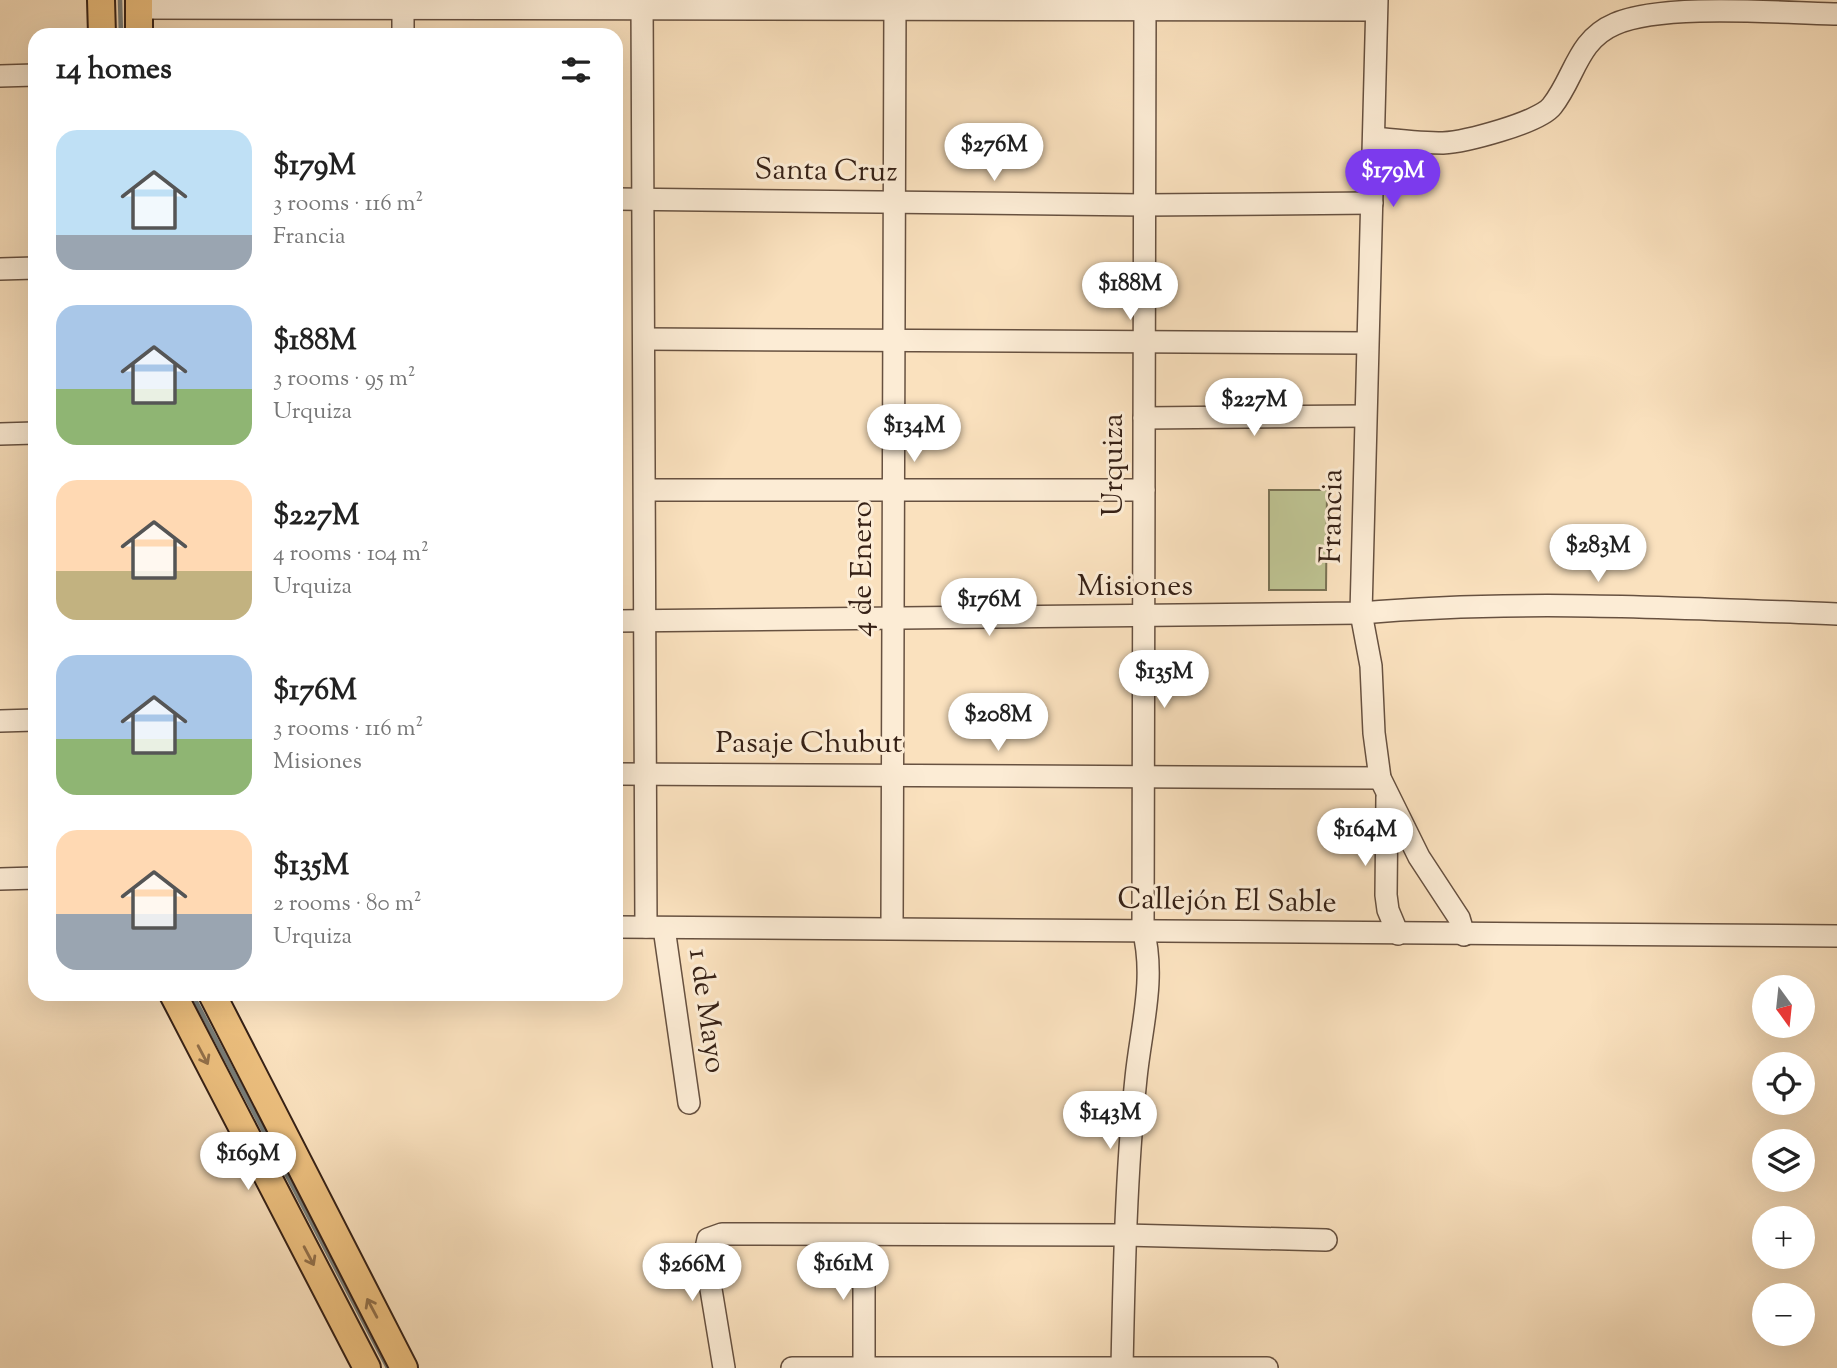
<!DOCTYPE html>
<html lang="en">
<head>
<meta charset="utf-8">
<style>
	body { margin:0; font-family:"Sorts Mill Goudy",serif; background:#f6f6f6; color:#222; height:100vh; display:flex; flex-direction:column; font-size:26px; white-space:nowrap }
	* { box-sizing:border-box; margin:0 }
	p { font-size:23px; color:#767676 }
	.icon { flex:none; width:38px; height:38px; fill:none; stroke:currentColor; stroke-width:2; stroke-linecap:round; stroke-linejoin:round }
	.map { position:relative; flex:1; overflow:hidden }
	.panel { position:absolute; left:28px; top:28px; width:595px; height:973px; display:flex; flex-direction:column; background:#fff; border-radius:21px; box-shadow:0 7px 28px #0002 }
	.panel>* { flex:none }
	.needle { width:46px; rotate:165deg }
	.buttons { position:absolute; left:1752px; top:975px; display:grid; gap:14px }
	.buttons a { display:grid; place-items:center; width:63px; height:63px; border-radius:50%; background:#fff; box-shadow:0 7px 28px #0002; font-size:35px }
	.price { position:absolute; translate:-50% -60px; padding:0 16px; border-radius:24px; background:#fff; color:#222; font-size:23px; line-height:46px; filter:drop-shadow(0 2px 4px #0008) }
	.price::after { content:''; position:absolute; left:50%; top:42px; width:21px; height:16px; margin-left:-10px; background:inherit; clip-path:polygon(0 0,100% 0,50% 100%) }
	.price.active { background:#7c3aed; color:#fff }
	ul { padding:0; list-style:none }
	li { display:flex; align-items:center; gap:21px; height:175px; padding:0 28px }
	li span { display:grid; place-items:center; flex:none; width:196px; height:140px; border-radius:21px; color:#555 }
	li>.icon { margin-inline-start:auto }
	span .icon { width:84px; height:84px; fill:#fffc; stroke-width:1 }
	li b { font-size:30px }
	h2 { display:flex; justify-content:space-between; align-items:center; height:84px; padding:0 28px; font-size:30px }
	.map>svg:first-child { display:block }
	.green { fill:#bec392; stroke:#7a7254; stroke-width:2 }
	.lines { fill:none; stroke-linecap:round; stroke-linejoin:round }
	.stream { stroke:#777d79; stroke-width:4.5 }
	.minor-casing { stroke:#675140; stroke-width:24 }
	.major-casing { stroke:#362116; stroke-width:30 }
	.minor { stroke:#fcecd5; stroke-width:21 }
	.major { stroke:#edc07f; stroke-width:26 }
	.oneway { stroke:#92704a }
	.labels { text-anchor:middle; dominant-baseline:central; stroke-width:6; stroke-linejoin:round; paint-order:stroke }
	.street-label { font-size:30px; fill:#362116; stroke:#fcecd5 }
</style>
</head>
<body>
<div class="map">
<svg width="1837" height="1368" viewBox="0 0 1837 1368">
	<rect width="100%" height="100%" fill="#fae1be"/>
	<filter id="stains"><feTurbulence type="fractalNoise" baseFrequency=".00286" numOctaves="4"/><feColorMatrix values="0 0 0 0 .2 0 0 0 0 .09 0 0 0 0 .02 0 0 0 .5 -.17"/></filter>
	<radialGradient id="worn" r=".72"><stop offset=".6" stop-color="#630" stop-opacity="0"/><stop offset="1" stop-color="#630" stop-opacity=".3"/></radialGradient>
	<!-- green -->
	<polygon class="green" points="1269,490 1327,490 1326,590 1269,590"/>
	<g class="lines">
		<!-- stream -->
		<g class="stream">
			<polyline points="120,0 121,35"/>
			<polyline points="192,994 388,1368"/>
		</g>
		<!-- minor casing -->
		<g class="minor-casing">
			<g id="minor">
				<polyline points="403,0 403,35"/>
				<polyline points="642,0 646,927"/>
				<polyline points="1377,0 1361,613 1371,666 1374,733 1380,778 1419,857 1459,918 1464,935"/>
				<polyline points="139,8 1376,10"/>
				<polyline points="0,76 35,75"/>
				<path d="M1374,138c22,2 46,5 69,5 21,-1 96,-20 109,-37 23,-29 25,-66 63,-82 48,-21 166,-11 222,-10"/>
				<polyline points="616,199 1144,205 1372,203"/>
				<polyline points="0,269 35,268"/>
				<polyline points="644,339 1367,343"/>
				<polyline points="1144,418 1365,416"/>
				<polyline points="0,434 35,433"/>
				<polyline points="646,490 1144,490"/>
				<path d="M616,621l745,-8c158,-14 317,-5 476,1"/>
				<polyline points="0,721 35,720"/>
				<polyline points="616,774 1380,778"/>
				<polyline points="1387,797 1386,895 1388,910 1398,934"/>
				<polyline points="0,879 35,878"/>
				<polyline points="616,927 1837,936"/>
				<polyline points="892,927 895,0"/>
				<polyline points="664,928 689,1103"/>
				<polyline points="864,1236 864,1368"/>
				<polyline points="724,1368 705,1253 708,1239 722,1234 1125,1235 1326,1240"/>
				<polyline points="792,1368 1267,1368"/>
				<path d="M1122,1368c2,-96 4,-194 14,-290 5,-50 20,-99 7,-149l2,-929"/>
			</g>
		</g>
		<!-- major casing -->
		<g class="major-casing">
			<g id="major">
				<polyline points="101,0 102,35"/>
				<polyline points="139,0 139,35"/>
				<polyline points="173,994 367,1368"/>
				<polyline points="212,994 404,1368"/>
			</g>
		</g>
		<!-- minor -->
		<use href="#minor" class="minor"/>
		<!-- major -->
		<use href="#major" class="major"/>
	</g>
	<!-- one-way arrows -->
	<defs><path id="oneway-shaft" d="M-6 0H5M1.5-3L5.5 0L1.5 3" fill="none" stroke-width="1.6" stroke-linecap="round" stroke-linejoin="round" transform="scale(1.75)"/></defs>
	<g class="oneway">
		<use href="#oneway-shaft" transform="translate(203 1055) rotate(62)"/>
		<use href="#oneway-shaft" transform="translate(309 1256) rotate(62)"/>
		<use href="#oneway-shaft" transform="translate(372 1308) rotate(-118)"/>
	</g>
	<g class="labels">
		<!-- street labels -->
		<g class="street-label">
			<text transform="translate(826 172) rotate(1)">Santa Cruz</text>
			<text transform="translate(1114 465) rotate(-90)">Urquiza</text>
			<text transform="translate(1333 516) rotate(-89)">Francia</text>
			<text transform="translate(863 569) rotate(-90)">4 de Enero</text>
			<text x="1135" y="587">Misiones</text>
			<text x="809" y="744">Pasaje Chubut</text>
			<text transform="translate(1227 902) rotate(1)">Callejón El Sable</text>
			<text transform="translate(706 1011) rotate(82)">1 de Mayo</text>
		</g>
	</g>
	<rect width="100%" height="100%" filter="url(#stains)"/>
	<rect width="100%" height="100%" fill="url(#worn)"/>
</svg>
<div class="buttons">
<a><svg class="needle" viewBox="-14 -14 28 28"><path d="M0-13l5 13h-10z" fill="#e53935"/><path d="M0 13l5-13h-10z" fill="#767676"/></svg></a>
<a><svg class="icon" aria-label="locate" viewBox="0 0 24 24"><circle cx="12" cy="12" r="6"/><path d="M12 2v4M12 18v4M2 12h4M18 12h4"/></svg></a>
<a><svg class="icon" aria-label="layers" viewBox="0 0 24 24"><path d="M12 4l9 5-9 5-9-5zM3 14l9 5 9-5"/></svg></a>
<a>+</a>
<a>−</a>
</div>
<b class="price" style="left:994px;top:183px">$276M</b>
<b class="price active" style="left:1393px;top:209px">$179M</b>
<b class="price" style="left:1130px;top:322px">$188M</b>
<b class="price" style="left:1254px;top:438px">$227M</b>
<b class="price" style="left:914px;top:464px">$134M</b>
<b class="price" style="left:1598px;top:584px">$283M</b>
<b class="price" style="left:989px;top:638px">$176M</b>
<b class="price" style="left:1164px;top:710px">$135M</b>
<b class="price" style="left:998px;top:753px">$208M</b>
<b class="price" style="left:1365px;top:868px">$164M</b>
<b class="price" style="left:1110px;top:1151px">$143M</b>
<b class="price" style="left:248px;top:1192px">$169M</b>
<b class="price" style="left:843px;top:1302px">$161M</b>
<b class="price" style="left:692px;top:1303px">$266M</b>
<section class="panel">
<h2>14 homes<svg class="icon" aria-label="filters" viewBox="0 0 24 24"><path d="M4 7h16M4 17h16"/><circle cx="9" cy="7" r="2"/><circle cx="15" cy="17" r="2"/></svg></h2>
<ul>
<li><span style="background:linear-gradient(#bfe0f5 75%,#9aa5b1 0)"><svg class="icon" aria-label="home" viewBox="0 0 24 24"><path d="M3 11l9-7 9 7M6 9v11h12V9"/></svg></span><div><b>$179M</b><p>3 rooms · 116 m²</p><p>Francia</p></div></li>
<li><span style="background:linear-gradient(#a9c7e8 60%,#8fb573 0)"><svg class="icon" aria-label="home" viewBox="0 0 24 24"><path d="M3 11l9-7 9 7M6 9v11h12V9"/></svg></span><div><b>$188M</b><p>3 rooms · 95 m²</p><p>Urquiza</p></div></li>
<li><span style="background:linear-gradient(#ffd9b3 65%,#c2b280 0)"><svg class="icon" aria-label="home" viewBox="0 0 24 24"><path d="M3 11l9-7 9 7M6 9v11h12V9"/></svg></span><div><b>$227M</b><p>4 rooms · 104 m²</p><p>Urquiza</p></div></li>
<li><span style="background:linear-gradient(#a9c7e8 60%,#8fb573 0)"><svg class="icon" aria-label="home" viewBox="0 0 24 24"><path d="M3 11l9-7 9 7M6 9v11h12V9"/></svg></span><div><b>$176M</b><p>3 rooms · 116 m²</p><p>Misiones</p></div></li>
<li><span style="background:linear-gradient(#ffd9b3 60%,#9aa5b1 0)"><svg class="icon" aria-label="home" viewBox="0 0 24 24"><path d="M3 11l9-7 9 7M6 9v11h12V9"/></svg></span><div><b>$135M</b><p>2 rooms · 80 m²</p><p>Urquiza</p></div></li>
</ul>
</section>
</div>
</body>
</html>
